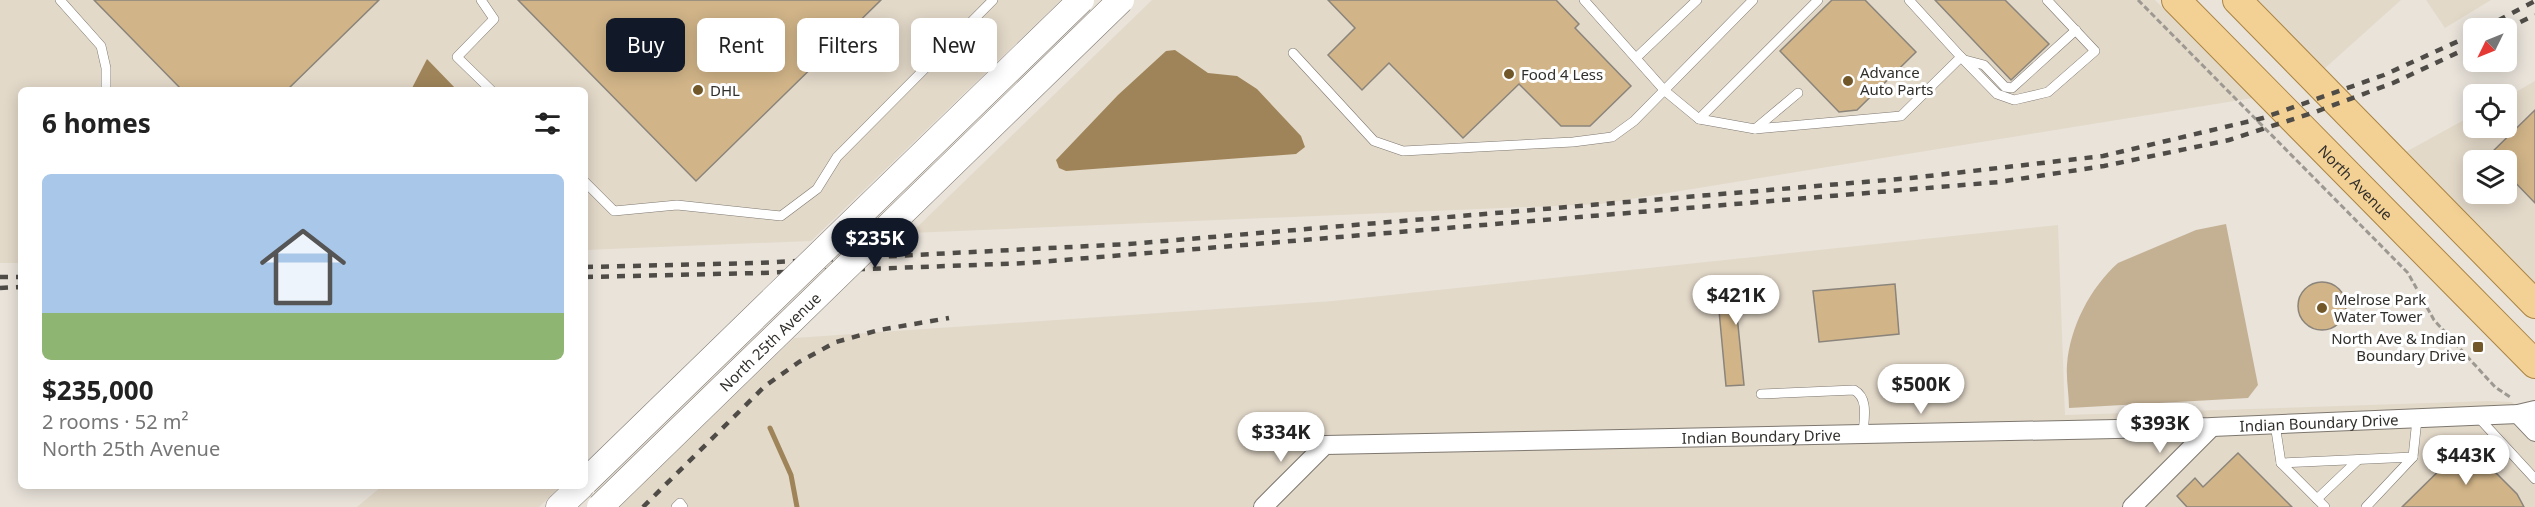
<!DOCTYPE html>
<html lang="en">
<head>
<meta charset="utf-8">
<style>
	body { margin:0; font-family:"Noto Sans",sans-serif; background:#f6f6f6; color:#222; height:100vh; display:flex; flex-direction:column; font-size:22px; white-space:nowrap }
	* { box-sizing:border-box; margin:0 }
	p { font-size:20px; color:#767676 }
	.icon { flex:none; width:33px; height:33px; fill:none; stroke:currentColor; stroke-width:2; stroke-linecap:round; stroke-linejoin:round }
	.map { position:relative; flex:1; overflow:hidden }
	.details { position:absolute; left:18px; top:87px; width:570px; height:402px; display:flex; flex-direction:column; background:#fff; border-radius:9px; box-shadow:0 3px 15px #0003 }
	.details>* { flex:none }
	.guide { position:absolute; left:606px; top:18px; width:570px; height:54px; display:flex; gap:12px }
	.needle { width:39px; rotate:227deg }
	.tools { position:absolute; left:2463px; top:18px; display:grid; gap:12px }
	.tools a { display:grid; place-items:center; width:54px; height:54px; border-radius:9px; background:#fff; box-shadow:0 3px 15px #0003; font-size:30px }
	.price { position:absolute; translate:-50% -51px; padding:0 14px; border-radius:21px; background:#fff; color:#222; font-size:20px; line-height:39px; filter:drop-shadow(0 2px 3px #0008) }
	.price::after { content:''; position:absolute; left:50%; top:36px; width:18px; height:14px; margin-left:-9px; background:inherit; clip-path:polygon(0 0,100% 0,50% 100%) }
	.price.current { background:#111827; color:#fff }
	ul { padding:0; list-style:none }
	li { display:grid; align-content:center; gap:12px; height:318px; padding:0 24px }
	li+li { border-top:2px solid #e0e0e0 }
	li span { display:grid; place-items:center; height:186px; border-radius:9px; color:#555 }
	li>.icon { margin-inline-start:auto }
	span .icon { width:108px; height:108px; fill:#fffc; stroke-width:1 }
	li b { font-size:26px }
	h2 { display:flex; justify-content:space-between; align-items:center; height:72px; padding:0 24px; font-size:26px }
	.tag { padding:0 21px; border-radius:9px; background:#fff; box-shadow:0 3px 15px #0003; font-size:21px; line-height:54px }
	.tag.current { background:#111827; color:#fff }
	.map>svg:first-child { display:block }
	.built { fill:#e3d9c9; fill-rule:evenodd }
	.green { fill:#c4b194 }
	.water { fill:#9f8459 }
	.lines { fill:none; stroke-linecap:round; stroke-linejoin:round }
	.stream { stroke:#9f8459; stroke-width:5 }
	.building { fill:#d1b488; stroke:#8a847b; stroke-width:1.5 }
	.lane-casing { stroke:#7d776f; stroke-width:10 }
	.street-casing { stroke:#7d776f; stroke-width:20 }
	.secondary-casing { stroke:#7d776f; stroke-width:27 }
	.primary-casing { stroke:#aa8442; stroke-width:30 }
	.path { stroke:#9d9992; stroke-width:3; stroke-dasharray:6 3; stroke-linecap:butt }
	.lane { stroke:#fff; stroke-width:9 }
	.street { stroke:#fff; stroke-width:18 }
	.secondary { stroke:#fff; stroke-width:26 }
	.primary { stroke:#f3d195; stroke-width:28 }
	.rail { stroke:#4f4c48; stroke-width:4.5; stroke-dasharray:8 8; stroke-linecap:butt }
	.secondary-bridge-casing { stroke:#7d776f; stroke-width:27; stroke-linecap:butt }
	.secondary-bridge { stroke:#fff; stroke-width:26 }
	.poi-dot { fill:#725729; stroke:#fff; stroke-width:2 }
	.labels { text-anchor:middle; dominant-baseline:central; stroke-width:6; stroke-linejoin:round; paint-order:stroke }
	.poi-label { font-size:15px; fill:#312f2b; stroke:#fff; text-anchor:start }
	.street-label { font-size:15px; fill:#312f2b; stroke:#fff }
</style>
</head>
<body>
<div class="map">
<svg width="2535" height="507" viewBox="0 0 2535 507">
	<rect width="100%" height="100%" fill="#e9e3da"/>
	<!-- built -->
	<g class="built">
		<polygon points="0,0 1061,0 811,241 585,250 585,90 21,90 21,263 0,263"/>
		<polygon points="1152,0 2155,0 2253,98 1600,204 911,233"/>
		<polygon points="2253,0 2401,0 2323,70"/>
		<polygon points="2426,0 2491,0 2445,28"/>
		<path d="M2535,81v207l-133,-134 71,-39 1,13h32l1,-31zM2474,160h32v34h-32z"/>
		<polygon points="2058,225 2065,415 2489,401 2512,402 2535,426 2535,507 619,507 794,338 1333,301"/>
		<polygon points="382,486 561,486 539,507 357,507"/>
	</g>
	<!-- green -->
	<path class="green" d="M2226,224l32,161 -10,13 -179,10c0,-14 -3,-29 -2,-43 3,-38 23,-77 51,-102l78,-33z"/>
	<!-- water -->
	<g class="water">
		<polygon points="1175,50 1208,73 1237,76 1257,89 1301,136 1305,147 1296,154 1066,171 1059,168 1056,160 1118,95 1166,51"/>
		<polygon points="427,59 457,90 411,90"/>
	</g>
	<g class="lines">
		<!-- stream -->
		<polyline class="stream" points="770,428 791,475 797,507"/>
	</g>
	<!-- building -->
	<g class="building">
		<polygon points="94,0 379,0 287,90 182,90"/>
		<polygon points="518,0 881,0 696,181"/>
		<polygon points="1328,0 1556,0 1579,24 1575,28 1631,86 1590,126 1561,126 1519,84 1463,138 1389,63 1362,90 1328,55 1355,28"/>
		<polygon points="1832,0 1865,0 1916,52 1857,110 1839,112 1780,51"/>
		<polygon points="1935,0 2005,0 2049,44 2011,80"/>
		<polygon points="2535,110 2535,203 2506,173 2506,160 2484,160"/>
		<circle cx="2322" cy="306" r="24"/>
		<polygon points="1765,283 1768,302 1736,305 1744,385 1726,386 1717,289"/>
		<polygon points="1895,284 1899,334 1819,342 1813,291"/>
		<polygon points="2466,449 2475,452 2517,494 2524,507 2402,507 2458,452"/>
		<polygon points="2238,453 2292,507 2187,507 2177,496 2195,478 2203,487"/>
	</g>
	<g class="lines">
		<!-- lane casing -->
		<g class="lane-casing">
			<g id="lane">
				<polyline points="60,0 101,46 106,68 106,90"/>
				<polyline points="481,0 494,19 457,57 491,90"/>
				<polyline points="1584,0 1665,91 1699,119 1755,129 1901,116 1961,57 1909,0"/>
				<polyline points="1293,53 1374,141 1403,151 1573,142 1612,137 1634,121 1753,0"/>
				<polyline points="1637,57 1697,0"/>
				<polyline points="1961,57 1997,94 2014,100 2048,92 2095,51 2047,0"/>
				<polyline points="1965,60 1984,65 2005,87 2012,88 2076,30"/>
				<polyline points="1699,119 1818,0"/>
				<polyline points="1755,129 1798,93"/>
				<polyline points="585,182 614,211 677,205 781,216 817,189 837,157 993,0"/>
				<path d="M1761,394l93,-4c15,8 10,29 9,44"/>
				<polyline points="2478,417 2535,479"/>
				<polyline points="2275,424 2281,463 2325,507"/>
				<polyline points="2281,463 2413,457"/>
				<polyline points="2317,499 2358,460"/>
				<polyline points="676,507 680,503 683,507"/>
				<polyline points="2366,507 2413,457 2417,419"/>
			</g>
		</g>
		<!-- street casing -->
		<g class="street-casing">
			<g id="street">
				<polyline points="2518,414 2535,432"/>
				<path id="s1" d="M1263,507l62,-62 887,-18 306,-13 17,-4"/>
				<polyline points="2132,507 2212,427"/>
			</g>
		</g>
		<!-- secondary casing -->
		<g class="secondary-casing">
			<polyline id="secondary" points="559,507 581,486"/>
		</g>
		<!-- primary casing -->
		<g class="primary-casing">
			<g id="primary">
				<path id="s2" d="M2176,0l359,364"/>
				<polyline points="2237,0 2535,304"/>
			</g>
		</g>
		<!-- path -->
		<polyline class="path" points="2138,0 2408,273 2434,320 2495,387 2510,397"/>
		<!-- lane -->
		<use href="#lane" class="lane"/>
		<!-- street -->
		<use href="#street" class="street"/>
		<!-- secondary -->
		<use href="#secondary" class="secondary"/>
		<!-- primary -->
		<use href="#primary" class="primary"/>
		<!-- rail -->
		<g class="rail">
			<polyline points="2484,28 2535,1"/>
			<polyline points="2506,29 2535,15"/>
			<polyline points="585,267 758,263 1129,244 1911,178 2103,156 2263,118 2384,75 2474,34"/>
			<polyline points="0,277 21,277"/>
			<polyline points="585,277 759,273 1028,263 1999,182 2104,166 2229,140 2315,112 2393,83 2474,45"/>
			<polyline points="0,288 21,287"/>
			<polyline points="643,507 765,386 799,362 836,342 879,330 949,318"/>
		</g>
		<!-- secondary-bridge casing -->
		<g class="secondary-bridge-casing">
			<g id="secondary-bridge">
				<polyline points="585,482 1081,0"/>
				<path id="s3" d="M600,507l521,-507"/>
			</g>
		</g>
		<!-- secondary-bridge -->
		<use href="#secondary-bridge" class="secondary-bridge"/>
	</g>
	<!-- markers -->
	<g class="poi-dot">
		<circle cx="1509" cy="74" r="6"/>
		<circle cx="1848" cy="81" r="6"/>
		<circle cx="698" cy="90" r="6"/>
		<circle cx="2322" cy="308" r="6"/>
		<rect x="2472" y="341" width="12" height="12" rx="3"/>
	</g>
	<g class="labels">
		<!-- poi labels -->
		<g class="poi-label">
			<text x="1860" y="72">Advance<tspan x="1860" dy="17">Auto Parts</tspan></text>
			<text x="1521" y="74">Food 4 Less</text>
			<text x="710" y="90">DHL</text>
			<text x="2334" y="299">Melrose Park<tspan x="2334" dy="17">Water Tower</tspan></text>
			<text x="2466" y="338" text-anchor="end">North Ave &amp; Indian<tspan x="2466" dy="17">Boundary Drive</tspan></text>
		</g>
		<!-- street labels -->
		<g class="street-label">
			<text stroke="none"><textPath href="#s2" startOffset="256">North Avenue</textPath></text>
			<text stroke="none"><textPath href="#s3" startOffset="237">North 25th Avenue</textPath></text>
			<text stroke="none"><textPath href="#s1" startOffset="1082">Indian Boundary Drive</textPath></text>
			<text stroke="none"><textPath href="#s1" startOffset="524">Indian Boundary Drive</textPath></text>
		</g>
	</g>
</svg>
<div class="tools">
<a><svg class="needle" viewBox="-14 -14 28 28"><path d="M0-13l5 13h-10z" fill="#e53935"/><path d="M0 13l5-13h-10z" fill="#767676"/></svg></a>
<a><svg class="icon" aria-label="locate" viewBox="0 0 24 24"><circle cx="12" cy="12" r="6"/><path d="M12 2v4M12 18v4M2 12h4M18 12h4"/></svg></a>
<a><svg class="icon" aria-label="layers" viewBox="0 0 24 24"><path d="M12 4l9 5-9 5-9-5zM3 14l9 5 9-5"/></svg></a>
</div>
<b class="price current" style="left:875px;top:269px">$235K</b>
<b class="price" style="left:1736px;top:326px">$421K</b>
<b class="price" style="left:1921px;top:415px">$500K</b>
<b class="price" style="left:2160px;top:454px">$393K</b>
<b class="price" style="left:1281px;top:463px">$334K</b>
<b class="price" style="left:2466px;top:486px">$443K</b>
<div class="guide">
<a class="tag current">Buy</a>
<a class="tag">Rent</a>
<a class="tag">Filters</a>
<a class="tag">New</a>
</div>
<section class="details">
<h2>6 homes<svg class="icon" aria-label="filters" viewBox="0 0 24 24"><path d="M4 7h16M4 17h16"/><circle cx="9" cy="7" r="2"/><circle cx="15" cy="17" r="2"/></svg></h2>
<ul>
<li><span style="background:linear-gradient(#a9c7e8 75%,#8fb573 0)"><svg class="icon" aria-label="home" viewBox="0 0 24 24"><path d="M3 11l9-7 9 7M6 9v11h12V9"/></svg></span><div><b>$235,000</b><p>2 rooms · 52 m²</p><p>North 25th Avenue</p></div></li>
</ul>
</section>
</div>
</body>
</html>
